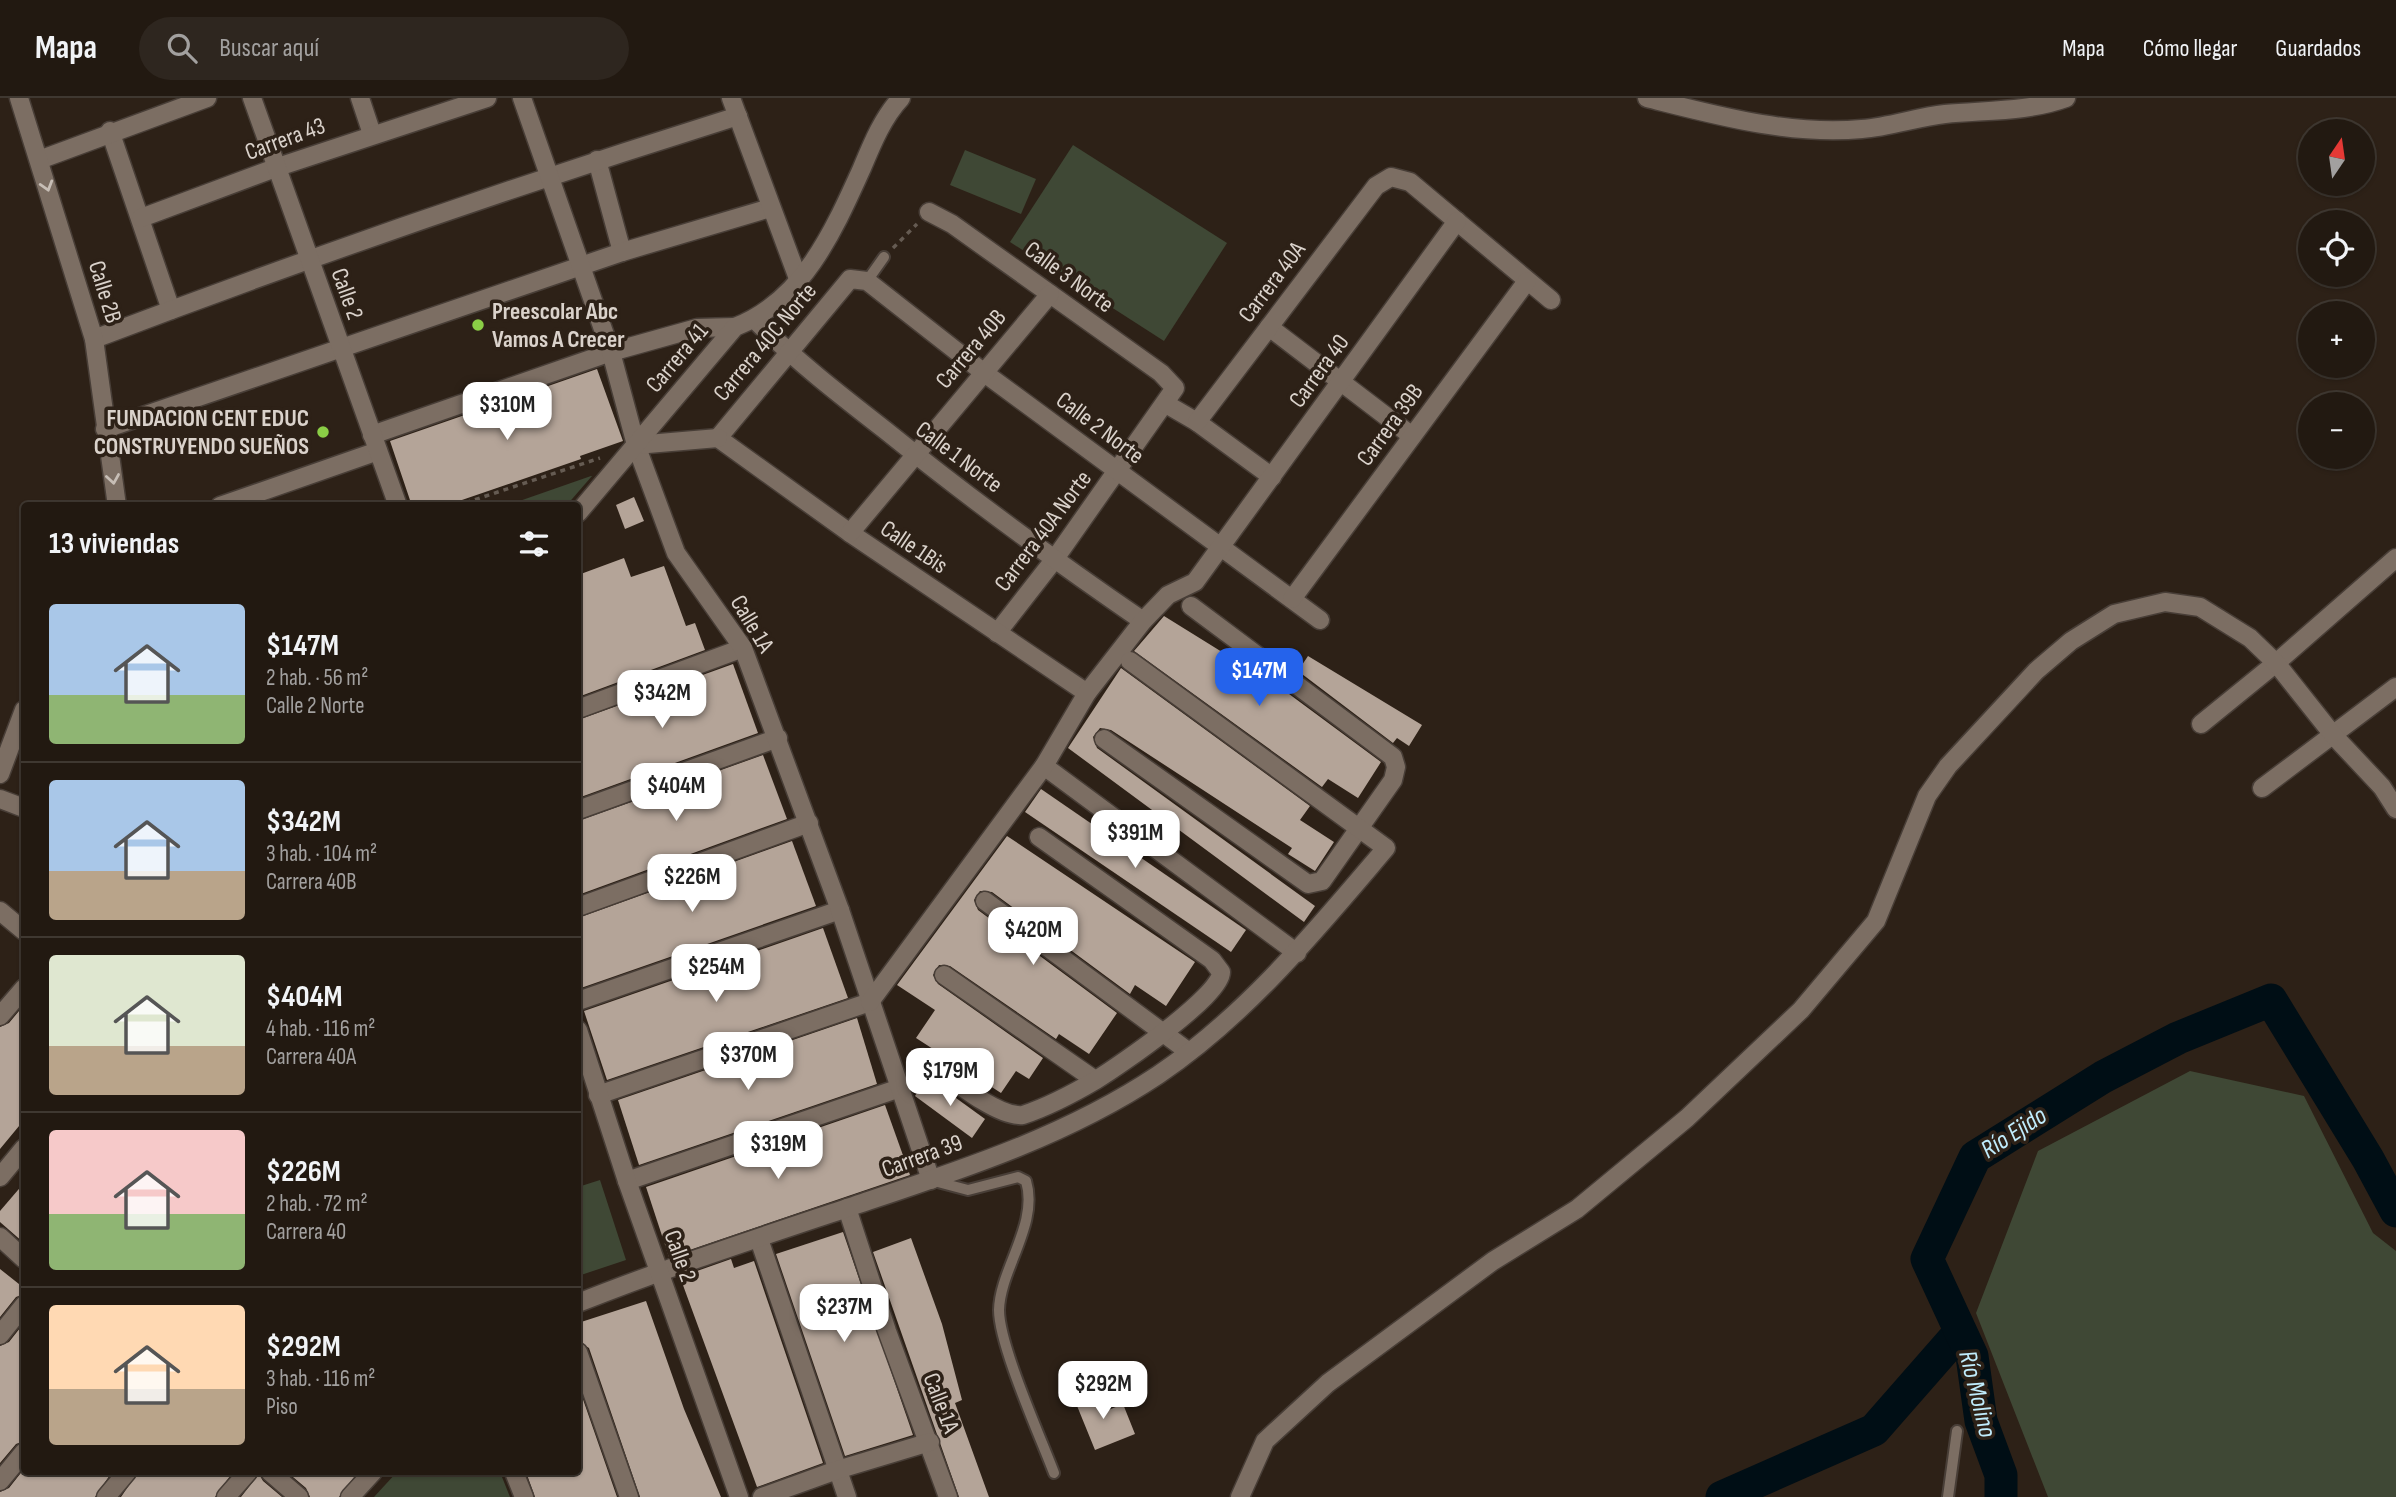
<!DOCTYPE html>
<html lang="es">
<head>
<meta charset="utf-8">
<style>
	body { margin:0; font-family:"Sofia Sans Condensed",sans-serif; background:#2e261f; color:#f1f3f6; height:100vh; display:flex; flex-direction:column; font-size:26px; white-space:nowrap }
	* { box-sizing:border-box; margin:0 }
	p { font-size:23px; color:#a2a09f }
	.icon { flex:none; width:38px; height:38px; fill:none; stroke:currentColor; stroke-width:2; stroke-linecap:round; stroke-linejoin:round }
	.map { position:relative; flex:1; overflow:hidden }
	.details { position:absolute; left:21px; top:404px; width:560px; height:973px; display:flex; flex-direction:column; background:#221911; border-radius:7px; box-shadow:0 2px 5px #0004,0 0 0 2px #3f3831 }
	.details>* { flex:none }
	.needle { width:46px; rotate:13deg }
	.buttons { position:absolute; left:2298px; top:21px; display:grid; gap:14px }
	.buttons a { display:grid; place-items:center; width:77px; height:77px; border-radius:50%; background:#221911; box-shadow:0 2px 5px #0004,0 0 0 2px #3f3831; font-size:35px }
	.price { position:absolute; translate:-50% -60px; padding:0 16px; border-radius:14px; background:#fff; color:#222; font-size:23px; line-height:46px; filter:drop-shadow(0 2px 4px #0008) }
	.price::after { content:''; position:absolute; left:50%; top:42px; width:21px; height:16px; margin-left:-10px; background:inherit; clip-path:polygon(0 0,100% 0,50% 100%) }
	.price.active { background:#2563eb; color:#fff }
	ul { padding:0; list-style:none }
	li { display:flex; align-items:center; gap:21px; height:175px; padding:0 28px }
	li+li { border-top:2px solid #3f3831 }
	li span { display:grid; place-items:center; flex:none; width:196px; height:140px; border-radius:7px; color:#555 }
	li>.icon { margin-inline-start:auto }
	span .icon { width:84px; height:84px; fill:#fffc; stroke-width:1 }
	li b { font-size:30px }
	h2 { display:flex; justify-content:space-between; align-items:center; height:84px; padding:0 28px; font-size:30px }
	header { display:flex; align-items:center; gap:42px; box-sizing:border-box; height:98px; padding:0 35px; background:#221911; border-bottom:2px solid #3f3831 }
	header strong { font-size:33px }
	nav { display:flex; gap:38px; margin-inline-start:auto; font-size:24px }
	.search { width:490px; height:63px; background:#2e261f; display:flex; align-items:center; gap:18px; box-sizing:border-box; padding:0 24px; border-radius:38px; color:#a2a09f; font-size:26px }
	.map>svg:first-child { display:block }
	.green { fill:#3f4835 }
	.lines { fill:none; stroke-linecap:round; stroke-linejoin:round }
	.river { stroke:#000e15; stroke-width:33 }
	.building { fill:#b4a498 }
	.service-casing { stroke:#483e37; stroke-width:14 }
	.pedestrian-casing { stroke:#483e37; stroke-width:21 }
	.minor-casing { stroke:#483e37; stroke-width:21 }
	.tertiary-casing { stroke:#483e37; stroke-width:21 }
	.path { stroke:#655b52; stroke-width:3.5; stroke-dasharray:5 5; stroke-linecap:butt }
	.service { stroke:#7c6e63; stroke-width:10 }
	.pedestrian { stroke:#7c6e63; stroke-width:18 }
	.minor { stroke:#7c6e63; stroke-width:18 }
	.tertiary { stroke:#7c6e63; stroke-width:18 }
	.oneway { stroke:#c7beb6 }
	.poi-dot { fill:#8bce46; stroke:#2d2117; stroke-width:2.5 }
	.labels { text-anchor:middle; dominant-baseline:central; stroke-width:7; stroke-linejoin:round; paint-order:stroke }
	.street-label { font-size:24px; fill:#dad2cb; stroke:#2d2117 }
	.poi-label { font-size:24px; font-weight:bold; fill:#dad2cb; stroke:#2d2117; text-anchor:start }
	.water-label { font-size:26px; font-style:italic; fill:#c0ecfc; stroke:#2d2117 }
</style>
</head>
<body>
<header>
<strong>Mapa</strong>
<div class="search"><svg class="icon" aria-label="search" viewBox="0 0 24 24"><circle cx="10" cy="10" r="6"/><path d="M15 15l6 6"/></svg>Buscar aquí</div>
<nav><a>Mapa</a><a>Cómo llegar</a><a>Guardados</a></nav>
</header>
<div class="map">
<svg width="2396" height="1399" viewBox="0 0 2396 1399">
	<rect width="100%" height="100%" fill="#2d2117"/>
	<!-- green -->
	<g class="green">
		<polygon points="1073,47 1227,145 1164,243 1010,144"/>
		<polygon points="965,52 1036,81 1021,116 950,87"/>
		<polygon points="592,378 566,408 505,408 591,378"/>
		<polygon points="2190,973 2304,998 2373,1135 2396,1153 2396,1399 2048,1399 1976,1215 2038,1053"/>
		<polygon points="600,1082 626,1162 581,1177 578,1165 578,1089"/>
		<polygon points="397,1374 500,1374 510,1399 374,1399"/>
	</g>
	<g class="lines">
		<!-- river -->
		<g class="river">
			<polyline points="1722,1399 1874,1332 1959,1235"/>
			<polyline points="2001,1399 2001,1377 1981,1323 1972,1258 1927,1161 1975,1059 2103,979 2178,940 2271,902 2368,1061 2396,1113"/>
		</g>
	</g>
	<!-- building -->
	<g class="building">
		<polygon points="597,271 623,343 580,358 581,361 459,403 444,408 412,408 390,343"/>
		<polygon points="634,399 644,423 625,431 616,407"/>
		<polygon points="624,460 631,479 664,468 686,528 695,525 705,552 578,599 578,477"/>
		<polygon points="1164,518 1285,593 1381,664 1358,700 1328,681 1322,689 1134,553"/>
		<polygon points="1308,558 1422,627 1409,648 1397,640 1393,645 1298,573"/>
		<polygon points="733,566 758,635 578,700 578,622"/>
		<polygon points="1121,570 1310,708 1300,722 1334,744 1315,773 1288,756 1292,750 1111,632 1100,630 1093,639 1097,650 1315,808 1304,824 1068,650"/>
		<polygon points="763,657 787,721 578,797 578,723"/>
		<polygon points="1041,691 1246,832 1231,854 1025,714"/>
		<polygon points="1007,738 1195,864 1166,908 1135,887 1130,896 992,794 980,793 974,802 978,812 1117,915 1089,956 1059,936 1056,941 950,868 939,867 933,877 938,886 1043,960 1029,981 1016,973 1001,995 916,940 935,912 897,887"/>
		<polygon points="792,743 816,808 578,891 578,820"/>
		<polygon points="823,830 848,900 607,982 584,913"/>
		<polygon points="24,907 24,1022 0,1051 0,929 9,925"/>
		<polygon points="857,920 877,986 639,1067 618,1002"/>
		<polygon points="927,979 985,1021 972,1040 915,998"/>
		<polygon points="885,1007 910,1077 669,1159 646,1089"/>
		<polygon points="24,1085 24,1145 0,1124 0,1113"/>
		<polygon points="843,1134 913,1337 845,1358 776,1156"/>
		<polygon points="911,1140 942,1226 962,1302 955,1305 989,1399 959,1399 873,1154"/>
		<polygon points="731,1161 734,1170 754,1163 823,1365 757,1389 680,1179"/>
		<polygon points="0,1171 24,1190 24,1196 16,1199 0,1219"/>
		<polygon points="646,1203 684,1311 721,1399 640,1399 589,1250 578,1243 578,1225"/>
		<polygon points="24,1225 24,1343 16,1346 0,1365 0,1248 9,1244"/>
		<polygon points="578,1287 617,1399 535,1399 526,1374 578,1374"/>
		<polygon points="1091,1291 1101,1315 1123,1306 1135,1336 1095,1352 1073,1298"/>
		<polygon points="24,1371 24,1374 112,1374 95,1399 0,1399 0,1394 9,1390"/>
		<polygon points="138,1374 233,1374 215,1399 121,1399"/>
		<polygon points="287,1374 358,1374 339,1399 310,1399 306,1390"/>
		<polygon points="259,1376 263,1383 282,1399 241,1399"/>
	</g>
	<g class="lines">
		<!-- service casing -->
		<g class="service-casing">
			<g id="service">
				<polyline points="867,183 884,159"/>
				<path d="M934,1083l34,9 50,-13 8,4c13,43 -26,88 -27,129 0,35 41,126 55,163"/>
				<polyline points="1948,1399 1957,1333"/>
			</g>
		</g>
		<!-- pedestrian casing -->
		<g class="pedestrian-casing">
			<g id="pedestrian">
				<polyline points="360,0 372,36"/>
				<polyline points="110,33 171,212"/>
				<polyline points="39,62 207,0"/>
				<polyline points="597,62 622,154"/>
				<polyline points="141,120 278,69"/>
				<path d="M94,241c213,-81 427,-155 644,-223"/>
				<polyline points="105,331 622,154 770,110"/>
				<polyline points="372,337 611,254 697,230 735,229"/>
				<polyline points="578,611 743,550"/>
				<polyline points="0,701 24,710"/>
				<polyline points="578,712 778,640"/>
				<polyline points="578,809 809,725"/>
				<polyline points="578,903 840,812"/>
				<polyline points="0,918 24,890"/>
				<polyline points="598,997 870,904"/>
				<polyline points="627,1083 900,990"/>
				<polyline points="847,1110 887,1233 948,1399"/>
				<polyline points="759,1141 847,1399"/>
				<polyline points="0,1237 24,1207"/>
				<polyline points="578,1254 629,1399"/>
				<polyline points="0,1383 24,1354"/>
				<polyline points="106,1399 127,1374"/>
				<polyline points="226,1399 248,1374"/>
			</g>
		</g>
		<!-- minor casing -->
		<g class="minor-casing">
			<g id="minor">
				<polyline points="19,0 94,241 117,408"/>
				<polyline points="522,0 611,254 636,347 676,455 743,550 840,812 931,1082"/>
				<polyline points="731,0 799,183"/>
				<path d="M1647,0c68,17 143,38 215,31 28,-2 55,-12 83,-15 41,-4 83,-2 121,-16"/>
				<polyline points="278,69 487,0"/>
				<polyline points="929,114 952,126 1161,275 1175,290 1054,462 997,535"/>
				<path d="M755,222c40,40 85,75 130,110 83,67 169,130 258,191"/>
				<polyline points="1269,229 1412,338"/>
				<polyline points="1166,306 1197,324 1272,379"/>
				<polyline points="1197,324 1376,88 1391,79 1410,84 1551,202"/>
				<polyline points="718,340 850,181 867,183 983,274 1320,522"/>
				<polyline points="718,340 850,435 1087,595"/>
				<polyline points="636,347 718,340"/>
				<polyline points="220,408 378,353"/>
				<path d="M578,415l157,-186c68,-26 99,-97 127,-159 10,-24 21,-51 39,-70"/>
				<polyline points="850,435 1050,196"/>
				<polyline points="1292,501 1527,183"/>
				<polyline points="2201,626 2276,565 2396,460"/>
				<polyline points="1104,641 1308,786 1322,783 1393,682 1396,669 1393,659 1191,508"/>
				<polyline points="1044,668 1297,855"/>
				<polyline points="0,676 24,612"/>
				<polyline points="2262,690 2396,589"/>
				<polyline points="985,803 1189,954"/>
				<polyline points="0,813 24,833"/>
				<polyline points="944,877 1095,982"/>
				<polyline points="870,904 1044,668 1087,595 1143,523 1168,497 1195,484 1457,123"/>
				<path d="M923,960c23,16 73,60 100,57 24,-8 51,-22 73,-35 23,-14 126,-85 125,-108l-9,-12 -173,-123"/>
				<polyline points="0,1139 24,1161"/>
				<path d="M578,1205c93,-37 189,-68 284,-100 102,-34 206,-68 296,-128 89,-60 159,-146 228,-227l-256,-187"/>
				<polyline points="270,1374 299,1399"/>
				<polyline points="514,1374 524,1399"/>
				<polyline points="350,1399 373,1374"/>
				<polyline points="762,1399 837,1372 930,1344"/>
				<polyline points="1240,1399 1265,1343 1328,1285 1493,1163 1577,1111 1687,1020 1801,912 1876,823 1927,698 1948,668 2036,573 2071,543 2114,516 2165,504 2200,509 2250,540 2276,565 2334,638 2382,689 2396,711"/>
			</g>
		</g>
		<!-- tertiary casing -->
		<g class="tertiary-casing">
			<g id="tertiary">
				<polyline points="252,0 398,408"/>
				<polyline points="578,932 627,1083 739,1399"/>
				<polyline points="0,1079 24,1050"/>
			</g>
		</g>
		<!-- path -->
		<g class="path">
			<polyline points="893,150 917,126"/>
			<polyline points="456,408 600,360"/>
		</g>
		<!-- service -->
		<use href="#service" class="service"/>
		<!-- pedestrian -->
		<use href="#pedestrian" class="pedestrian"/>
		<!-- minor -->
		<use href="#minor" class="minor"/>
		<!-- tertiary -->
		<use href="#tertiary" class="tertiary"/>
	</g>
	<!-- one-way arrows -->
	<defs><path id="oneway-chevron" d="M-2-3.5L2.5 0L-2 3.5" fill="none" stroke-width="1.6" stroke-linecap="round" stroke-linejoin="round" transform="scale(1.75)"/></defs>
	<g class="oneway">
		<use href="#oneway-chevron" transform="translate(47 88) rotate(73)"/>
		<use href="#oneway-chevron" transform="translate(113 381) rotate(81)"/>
	</g>
	<!-- markers -->
	<g class="poi-dot">
		<circle cx="478" cy="227" r="7"/>
		<circle cx="323" cy="334" r="7"/>
	</g>
	<g class="labels">
		<!-- street labels -->
		<g class="street-label">
			<text transform="translate(285 41) rotate(-20)">Carrera 43</text>
			<text transform="translate(1069 179) rotate(36)">Calle 3 Norte</text>
			<text transform="translate(1272 184) rotate(-53)">Carrera 40A</text>
			<text transform="translate(105 194) rotate(73)">Calle 2B</text>
			<text transform="translate(347 196) rotate(70)">Calle 2</text>
			<text transform="translate(765 244) rotate(-50)">Carrera 40C Norte</text>
			<text transform="translate(971 251) rotate(-50)">Carrera 40B</text>
			<text transform="translate(677 260) rotate(-50)">Carrera 41</text>
			<text transform="translate(1319 273) rotate(-54)">Carrera 40</text>
			<text transform="translate(1390 327) rotate(-54)">Carrera 39B</text>
			<text transform="translate(1100 330) rotate(37)">Calle 2 Norte</text>
			<text transform="translate(959 359) rotate(37)">Calle 1 Norte</text>
			<text transform="translate(1043 433) rotate(-53)">Carrera 40A Norte</text>
			<text transform="translate(914 449) rotate(34)">Calle 1Bis</text>
			<text transform="translate(752 526) rotate(59)">Calle 1A</text>
			<text transform="translate(922 1058) rotate(-20)">Carrera 39</text>
			<text transform="translate(680 1158) rotate(70)">Calle 2</text>
			<text transform="translate(941 1305) rotate(69)">Calle 1A</text>
		</g>
		<!-- poi labels -->
		<g class="poi-label">
			<text x="492" y="213">Preescolar Abc<tspan x="492" dy="28">Vamos A Crecer</tspan></text>
			<text x="309" y="320" text-anchor="end">FUNDACION CENT EDUC<tspan x="309" dy="28">CONSTRUYENDO SUEÑOS</tspan></text>
		</g>
		<!-- water labels -->
		<g class="water-label">
			<text transform="translate(2014 1035) rotate(-33)">Río Ejido</text>
			<text transform="translate(1977 1296) rotate(76)">Río Molino</text>
		</g>
	</g>
</svg>
<div class="buttons">
<a><svg class="needle" viewBox="-14 -14 28 28"><path d="M0-13l5 13h-10z" fill="#e53935"/><path d="M0 13l5-13h-10z" fill="#a2a09f"/></svg></a>
<a><svg class="icon" aria-label="locate" viewBox="0 0 24 24"><circle cx="12" cy="12" r="6"/><path d="M12 2v4M12 18v4M2 12h4M18 12h4"/></svg></a>
<a>+</a>
<a>−</a>
</div>
<b class="price" style="left:507px;top:344px">$310M</b>
<b class="price active" style="left:1259px;top:610px">$147M</b>
<b class="price" style="left:662px;top:632px">$342M</b>
<b class="price" style="left:676px;top:725px">$404M</b>
<b class="price" style="left:1135px;top:772px">$391M</b>
<b class="price" style="left:692px;top:816px">$226M</b>
<b class="price" style="left:1033px;top:869px">$420M</b>
<b class="price" style="left:716px;top:906px">$254M</b>
<b class="price" style="left:748px;top:994px">$370M</b>
<b class="price" style="left:950px;top:1010px">$179M</b>
<b class="price" style="left:778px;top:1083px">$319M</b>
<b class="price" style="left:844px;top:1246px">$237M</b>
<b class="price" style="left:1103px;top:1323px">$292M</b>
<section class="details">
<h2>13 viviendas<svg class="icon" aria-label="filters" viewBox="0 0 24 24"><path d="M4 7h16M4 17h16"/><circle cx="9" cy="7" r="2"/><circle cx="15" cy="17" r="2"/></svg></h2>
<ul>
<li><span style="background:linear-gradient(#a9c7e8 65%,#8fb573 0)"><svg class="icon" aria-label="home" viewBox="0 0 24 24"><path d="M3 11l9-7 9 7M6 9v11h12V9"/></svg></span><div><b>$147M</b><p>2 hab. · 56 m²</p><p>Calle 2 Norte</p></div></li>
<li><span style="background:linear-gradient(#a9c7e8 65%,#b9a48a 0)"><svg class="icon" aria-label="home" viewBox="0 0 24 24"><path d="M3 11l9-7 9 7M6 9v11h12V9"/></svg></span><div><b>$342M</b><p>3 hab. · 104 m²</p><p>Carrera 40B</p></div></li>
<li><span style="background:linear-gradient(#dfe7d0 65%,#b9a48a 0)"><svg class="icon" aria-label="home" viewBox="0 0 24 24"><path d="M3 11l9-7 9 7M6 9v11h12V9"/></svg></span><div><b>$404M</b><p>4 hab. · 116 m²</p><p>Carrera 40A</p></div></li>
<li><span style="background:linear-gradient(#f6c9c9 60%,#8fb573 0)"><svg class="icon" aria-label="home" viewBox="0 0 24 24"><path d="M3 11l9-7 9 7M6 9v11h12V9"/></svg></span><div><b>$226M</b><p>2 hab. · 72 m²</p><p>Carrera 40</p></div></li>
<li><span style="background:linear-gradient(#ffd9b3 60%,#b9a48a 0)"><svg class="icon" aria-label="home" viewBox="0 0 24 24"><path d="M3 11l9-7 9 7M6 9v11h12V9"/></svg></span><div><b>$292M</b><p>3 hab. · 116 m²</p><p>Piso</p></div></li>
</ul>
</section>
</div>
</body>
</html>
